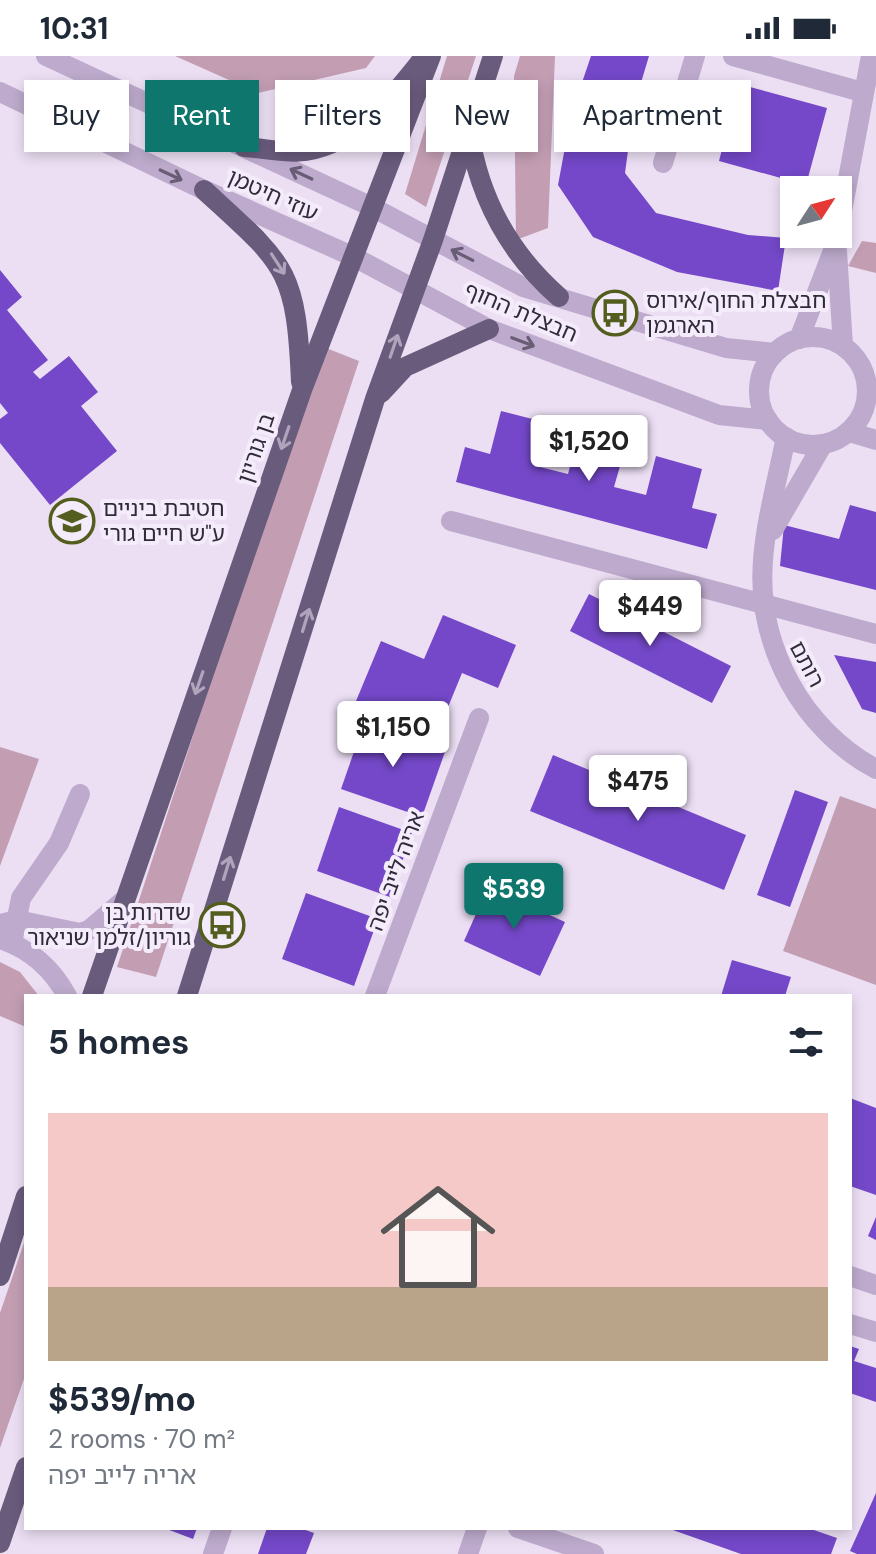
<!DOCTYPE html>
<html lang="en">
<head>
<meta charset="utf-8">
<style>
	body { margin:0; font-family:"DM Sans","Noto Sans Hebrew",sans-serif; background:#f2f2f3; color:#1f2937; height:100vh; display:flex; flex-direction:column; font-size:30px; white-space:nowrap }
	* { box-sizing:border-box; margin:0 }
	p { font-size:26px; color:#747a83 }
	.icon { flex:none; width:44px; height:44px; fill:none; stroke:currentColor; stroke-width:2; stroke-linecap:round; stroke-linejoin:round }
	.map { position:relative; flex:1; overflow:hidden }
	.side { position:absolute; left:24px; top:938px; width:828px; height:536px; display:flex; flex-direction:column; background:#fff; border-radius:0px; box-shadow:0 4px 12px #0003 }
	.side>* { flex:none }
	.top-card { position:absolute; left:24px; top:24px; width:828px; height:72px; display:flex; gap:16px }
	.needle { width:52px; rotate:54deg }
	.controls { position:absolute; left:780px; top:120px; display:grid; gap:16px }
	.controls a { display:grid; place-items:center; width:72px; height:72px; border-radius:0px; background:#fff; box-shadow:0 4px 12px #0003; font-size:40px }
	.price { position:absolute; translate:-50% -68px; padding:0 18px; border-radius:8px; background:#fff; color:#222; font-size:26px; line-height:52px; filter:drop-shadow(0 2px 4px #0008) }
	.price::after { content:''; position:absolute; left:50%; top:48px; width:24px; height:18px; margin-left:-12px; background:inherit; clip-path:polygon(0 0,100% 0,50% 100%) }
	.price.current { background:#0f766e; color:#fff }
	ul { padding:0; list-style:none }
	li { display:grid; align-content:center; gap:16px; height:424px; padding:0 24px }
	li span { display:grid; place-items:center; height:248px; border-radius:0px; color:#555 }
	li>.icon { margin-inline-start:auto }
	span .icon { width:144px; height:144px; fill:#fffc; stroke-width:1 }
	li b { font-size:34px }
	h2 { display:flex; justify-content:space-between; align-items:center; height:96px; padding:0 24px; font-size:34px }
	.tag { padding:0 28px; border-radius:0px; background:#fff; box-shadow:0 4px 12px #0003; font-size:28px; line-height:72px }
	.tag.current { background:#0f766e; color:#fff }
	.status { display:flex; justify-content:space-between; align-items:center; height:56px; padding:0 40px; background:#fff; direction:ltr }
	.status svg { height:22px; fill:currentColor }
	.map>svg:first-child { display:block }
	.green { fill:#c39eb3 }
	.building { fill:#7448c8 }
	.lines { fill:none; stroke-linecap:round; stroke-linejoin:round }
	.minor { stroke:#bdaacc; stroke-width:20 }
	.major { stroke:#695b7c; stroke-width:20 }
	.oneway { stroke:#685d74 }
	.oneway2 { stroke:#afa4bc }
	.labels { text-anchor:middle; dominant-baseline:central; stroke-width:8; stroke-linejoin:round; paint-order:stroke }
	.street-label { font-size:22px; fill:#302a3a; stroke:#f5ecfb }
	.poi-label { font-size:22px; fill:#302a3a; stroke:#f5ecfb; text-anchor:start }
</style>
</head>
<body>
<div class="status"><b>10:31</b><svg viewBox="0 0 49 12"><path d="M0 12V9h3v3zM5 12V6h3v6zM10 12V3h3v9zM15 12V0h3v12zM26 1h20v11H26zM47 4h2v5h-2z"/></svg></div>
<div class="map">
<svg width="876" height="1498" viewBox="0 0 876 1498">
	<rect width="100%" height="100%" fill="#ecdff4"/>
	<!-- green -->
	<g class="green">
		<polygon points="175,0 375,0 366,12 258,37"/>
		<polygon points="447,0 476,0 426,151 405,138"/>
		<polygon points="520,0 555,0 548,172 516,184 514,20"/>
		<polygon points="862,185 876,187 876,217 848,210"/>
		<polygon points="321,290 359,305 156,921 117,911"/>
		<polygon points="0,691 39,703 0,810"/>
		<polygon points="840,740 876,753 876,929 783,895"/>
		<polygon points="0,906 20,916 39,940 26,940 26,971 0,960"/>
		<polygon points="26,1181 26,1317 0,1392 0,1257"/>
	</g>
	<!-- building -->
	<g class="building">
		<polygon points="591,0 649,0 634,50 625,117 656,157 748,179 786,182 778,235 677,216 593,181 558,129 571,59"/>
		<polygon points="739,28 827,52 806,129 719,105"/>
		<polygon points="0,214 22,241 7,254 48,304 33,316 40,323 69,300 98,336 81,350 117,395 50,449 0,387 0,363 8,357 0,347"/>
		<polygon points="501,355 548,367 536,410 568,418 579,376 626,389 614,431 646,439 656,400 702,413 692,452 717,458 707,493 456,426 465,391 490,398"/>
		<polygon points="850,449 876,456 876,534 780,510 784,469 839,483"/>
		<polygon points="589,538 731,610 712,647 570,575"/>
		<polygon points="443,559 516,589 498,632 462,617 437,678 356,645 381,585 424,603"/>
		<polygon points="834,599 876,606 876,657 862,653"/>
		<polygon points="365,664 446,693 422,761 341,733"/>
		<polygon points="553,699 746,779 724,834 530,755"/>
		<polygon points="795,734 828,746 790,851 757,839"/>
		<polygon points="339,751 412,777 390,841 317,815"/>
		<polygon points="488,831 565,866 540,920 464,885"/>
		<polygon points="306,837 378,863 354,930 282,903"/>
		<polygon points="732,904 791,921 785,940 721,940"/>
		<polygon points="850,1042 876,1052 876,1139 850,1130"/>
		<polygon points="876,1161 876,1184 868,1180"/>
		<polygon points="850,1290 859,1293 854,1305 876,1312 876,1346 850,1337"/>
		<polygon points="876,1437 876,1498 857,1498 850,1495"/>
		<polygon points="164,1472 197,1472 193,1483"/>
		<polygon points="267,1472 300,1472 314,1477 306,1498 258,1498"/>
		<polygon points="667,1472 808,1472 837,1482 831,1498 741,1498"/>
	</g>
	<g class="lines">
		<!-- minor -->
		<g class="minor">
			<polyline points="46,0 372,151 523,231 726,292 775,297"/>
			<polyline points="733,0 862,36"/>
			<polyline points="0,36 204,134 354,201 489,273 719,359 768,364"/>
			<polyline points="663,107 695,0"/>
			<polyline points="837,195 843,290"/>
			<circle cx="813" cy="335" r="54"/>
			<polyline points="799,283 836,187 871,0"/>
			<polyline points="849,376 876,384"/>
			<path d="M786,381c-19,93 -44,157 4,246 19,35 50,67 86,86"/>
			<polyline points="451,465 876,578"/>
			<polyline points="773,474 823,388"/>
			<polyline points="0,868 17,864 80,877 89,874 124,844"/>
			<path d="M0,883c30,10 52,29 67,57"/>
			<polyline points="12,887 21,842 59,787 80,738"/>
			<polyline points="375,940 479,662"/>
			<polyline points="850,1220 876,1229"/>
			<polyline points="850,1268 876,1276"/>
			<polyline points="518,1472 594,1498"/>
			<polyline points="213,1498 222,1472"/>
			<polyline points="468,1498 477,1472"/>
		</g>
		<!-- major -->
		<g class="major">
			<path d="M469,77c11,67 40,120 90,164"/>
			<path d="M244,91c20,1 44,7 62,4 54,-9 87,-55 119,-95"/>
			<path d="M204,134c82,75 92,78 97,192"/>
			<polyline points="381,337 405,311 489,273"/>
			<polyline points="92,940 302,334 431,0"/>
			<polyline points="187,940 375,343 433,184 493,0"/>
			<polyline points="0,1220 26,1140"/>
			<polyline points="0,1487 26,1411"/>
		</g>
	</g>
	<!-- one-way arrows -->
	<defs><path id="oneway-shaft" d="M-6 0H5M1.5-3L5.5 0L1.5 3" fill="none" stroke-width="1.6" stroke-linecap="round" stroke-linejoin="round" transform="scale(2)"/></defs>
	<g class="oneway">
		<use href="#oneway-shaft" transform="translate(301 118) rotate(-155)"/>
		<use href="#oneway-shaft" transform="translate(171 119) rotate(25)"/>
		<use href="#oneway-shaft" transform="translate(462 199) rotate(-153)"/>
		<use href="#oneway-shaft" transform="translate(523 286) rotate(21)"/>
	</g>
	<g class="oneway2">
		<use href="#oneway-shaft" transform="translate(278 208) rotate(57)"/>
		<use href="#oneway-shaft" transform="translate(394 290) rotate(-71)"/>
		<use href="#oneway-shaft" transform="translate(285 382) rotate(109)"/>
		<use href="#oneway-shaft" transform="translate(306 564) rotate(-73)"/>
		<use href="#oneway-shaft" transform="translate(199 627) rotate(109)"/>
		<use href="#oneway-shaft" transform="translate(227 812) rotate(-73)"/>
	</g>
	<!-- icons -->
	<defs>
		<g id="bus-ring" transform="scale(2.3)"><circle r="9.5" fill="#f5ecfb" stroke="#525d1e" stroke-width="1.5"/><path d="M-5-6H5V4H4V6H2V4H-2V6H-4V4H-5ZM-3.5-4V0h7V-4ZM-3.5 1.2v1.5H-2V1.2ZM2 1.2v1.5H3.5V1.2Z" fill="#525d1e"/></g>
		<g id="school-ring" transform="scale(2.3)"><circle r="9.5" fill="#f5ecfb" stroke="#525d1e" stroke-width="1.5"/><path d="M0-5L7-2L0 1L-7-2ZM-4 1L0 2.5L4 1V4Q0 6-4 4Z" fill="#525d1e"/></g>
	</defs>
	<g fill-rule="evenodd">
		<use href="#bus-ring" x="615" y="257"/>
		<use href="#school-ring" x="72" y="465"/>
		<use href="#bus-ring" x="222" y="869"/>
	</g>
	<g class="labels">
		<!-- street labels -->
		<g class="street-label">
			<text transform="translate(273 139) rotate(24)">עוזי חיטמן</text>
			<text transform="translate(521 256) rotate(23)">חבצלת החוף</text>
			<text transform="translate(256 392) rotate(-71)">בן גוריון</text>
			<text transform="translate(807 608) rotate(62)">רותם</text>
			<text transform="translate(396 815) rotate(-70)">אריה לייב יפה</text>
		</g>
		<!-- poi labels -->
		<g class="poi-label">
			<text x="646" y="244">חבצלת החוף/אירוס<tspan x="646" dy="25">הארגמן</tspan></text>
			<text x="103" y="452">חטיבת ביניים<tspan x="103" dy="25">ע"ש חיים גורי</tspan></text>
			<text x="191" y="856" text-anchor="end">שדרות בן<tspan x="191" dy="25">גוריון/זלמן שניאור</tspan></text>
		</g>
	</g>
</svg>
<div class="controls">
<a><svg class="needle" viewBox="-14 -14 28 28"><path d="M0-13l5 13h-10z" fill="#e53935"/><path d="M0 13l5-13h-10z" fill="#747a83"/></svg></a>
</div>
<b class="price" style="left:589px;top:427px">$1,520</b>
<b class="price" style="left:650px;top:592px">$449</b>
<b class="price" style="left:393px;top:713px">$1,150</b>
<b class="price" style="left:638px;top:767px">$475</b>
<b class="price current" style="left:514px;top:875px">$539</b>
<div class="top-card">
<a class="tag">Buy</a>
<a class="tag current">Rent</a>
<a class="tag">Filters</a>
<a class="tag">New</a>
<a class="tag">Apartment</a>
</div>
<section class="side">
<h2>5 homes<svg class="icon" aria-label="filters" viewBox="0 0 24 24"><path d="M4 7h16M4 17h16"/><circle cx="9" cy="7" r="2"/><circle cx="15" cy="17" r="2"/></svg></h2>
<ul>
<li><span style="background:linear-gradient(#f6c9c9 70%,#b9a48a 0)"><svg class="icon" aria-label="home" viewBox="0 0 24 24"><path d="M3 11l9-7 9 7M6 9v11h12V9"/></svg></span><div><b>$539/mo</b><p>2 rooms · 70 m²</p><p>אריה לייב יפה</p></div></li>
</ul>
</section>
</div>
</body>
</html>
